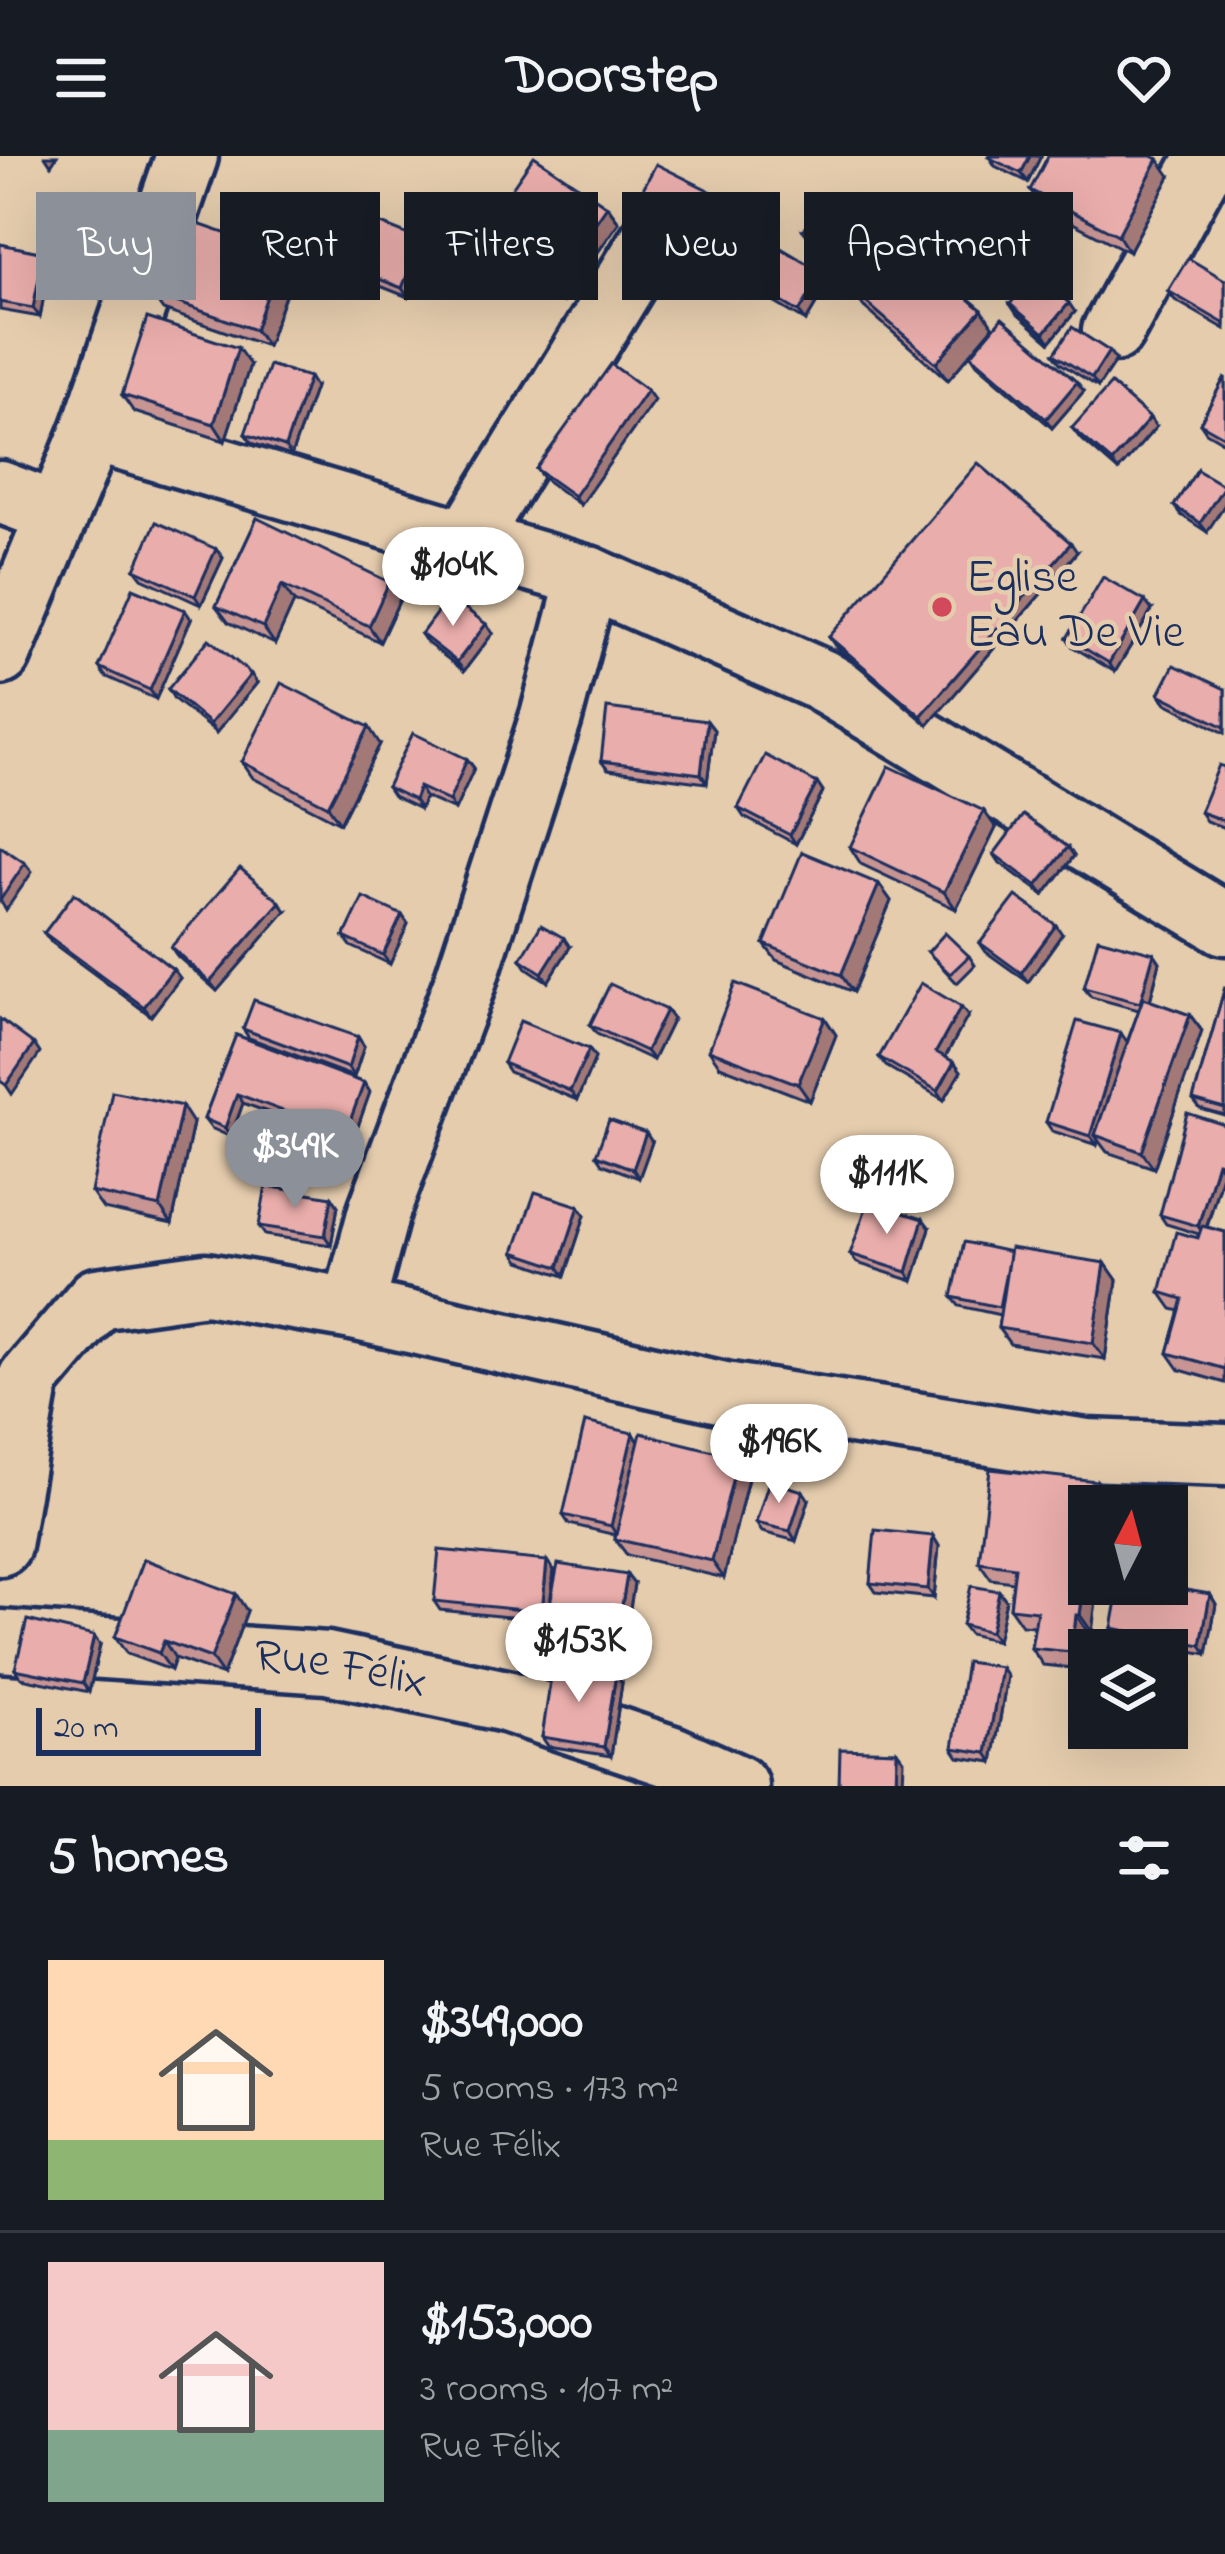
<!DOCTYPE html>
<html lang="en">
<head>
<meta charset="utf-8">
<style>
	body { margin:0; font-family:"Indie Flower",sans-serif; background:#242831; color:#f1f3f6; height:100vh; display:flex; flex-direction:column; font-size:45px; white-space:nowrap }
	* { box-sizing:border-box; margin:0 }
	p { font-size:39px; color:#9ea1a6 }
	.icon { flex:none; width:66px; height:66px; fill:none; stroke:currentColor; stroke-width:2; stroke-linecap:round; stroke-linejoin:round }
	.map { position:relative; height:1630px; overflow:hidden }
	.details { display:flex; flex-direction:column; background:#171b24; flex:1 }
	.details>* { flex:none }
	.guide { position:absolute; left:36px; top:36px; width:1155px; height:108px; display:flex; gap:24px }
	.needle { width:78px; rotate:6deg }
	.fabs { position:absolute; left:1068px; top:1329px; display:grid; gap:24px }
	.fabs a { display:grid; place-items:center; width:120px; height:120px; border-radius:0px; background:#171b24; box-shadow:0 12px 48px #0002; font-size:60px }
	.scale { position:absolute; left:36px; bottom:30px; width:225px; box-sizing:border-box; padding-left:12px; border:6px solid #1b2f5e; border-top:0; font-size:33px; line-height:42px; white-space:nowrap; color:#1b2f5e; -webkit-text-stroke:9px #e5ccad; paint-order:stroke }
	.price { position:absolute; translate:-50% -102px; padding:0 27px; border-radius:42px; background:#fff; color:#222; font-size:39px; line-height:78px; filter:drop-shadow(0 3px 6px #0008) }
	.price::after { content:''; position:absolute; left:50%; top:72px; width:36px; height:27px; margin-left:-18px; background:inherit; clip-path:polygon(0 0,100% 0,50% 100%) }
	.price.active { background:#8c9099; color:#fff }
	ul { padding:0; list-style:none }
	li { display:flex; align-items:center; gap:36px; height:300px; padding:0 48px }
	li+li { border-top:3px solid #363941 }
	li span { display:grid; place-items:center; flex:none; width:336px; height:240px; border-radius:0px; color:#555 }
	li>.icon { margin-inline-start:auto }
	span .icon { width:144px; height:144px; fill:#fffc; stroke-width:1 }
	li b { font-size:51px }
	h2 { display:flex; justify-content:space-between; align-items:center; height:144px; padding:0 48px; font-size:51px }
	.chip { padding:0 42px; border-radius:0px; background:#171b24; box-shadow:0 12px 48px #0002; font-size:42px; line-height:108px }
	.chip.active { background:#8c9099; color:#fff }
	header { display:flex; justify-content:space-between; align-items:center; height:156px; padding:0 48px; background:#171b24; font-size:54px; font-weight:700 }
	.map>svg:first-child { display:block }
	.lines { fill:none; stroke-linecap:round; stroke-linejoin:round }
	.minor-casing { stroke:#1b2f5e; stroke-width:69 }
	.minor { stroke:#e5ccad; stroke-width:60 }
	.wall { fill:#c89593; stroke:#1b2f5e; stroke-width:3 }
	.shaded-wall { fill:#a37978; stroke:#1b2f5e; stroke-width:3 }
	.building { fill:#e9adab; stroke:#1b2f5e; stroke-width:3 }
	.poi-dot { fill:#d1495b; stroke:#e5ccad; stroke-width:4.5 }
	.labels { text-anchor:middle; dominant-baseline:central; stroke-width:9; stroke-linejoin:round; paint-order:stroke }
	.poi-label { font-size:48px; fill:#1b2f5e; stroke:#e5ccad; text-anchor:start }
	.street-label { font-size:48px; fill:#1b2f5e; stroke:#e5ccad }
</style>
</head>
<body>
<header><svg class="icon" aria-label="menu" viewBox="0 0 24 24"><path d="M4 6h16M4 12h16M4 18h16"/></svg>Doorstep<svg class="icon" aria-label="heart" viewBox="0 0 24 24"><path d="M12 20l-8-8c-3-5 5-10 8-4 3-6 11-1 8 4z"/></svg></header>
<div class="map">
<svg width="1225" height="1630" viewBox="0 0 1225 1630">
	<rect width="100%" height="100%" fill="#e5ccad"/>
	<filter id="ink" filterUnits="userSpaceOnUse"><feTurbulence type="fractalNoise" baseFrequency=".00833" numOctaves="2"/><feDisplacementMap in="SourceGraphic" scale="24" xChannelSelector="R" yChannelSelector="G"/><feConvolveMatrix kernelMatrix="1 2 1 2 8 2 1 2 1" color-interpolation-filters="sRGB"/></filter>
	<g filter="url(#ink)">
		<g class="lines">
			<!-- minor casing -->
			<g class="minor-casing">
				<g id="minor">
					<polyline points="1113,175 1208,0"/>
					<polyline points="92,275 588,421 821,524 1225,768"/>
					<polyline points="0,336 56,357"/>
					<polyline points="467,385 650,86"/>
					<polyline points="0,498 92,275 187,0"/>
					<polyline points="353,1153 379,1055 464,829 551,561 588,421"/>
					<polyline points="0,1389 29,1223 97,1143 206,1128 353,1153 724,1237 1086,1294 1225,1299"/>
					<path id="s1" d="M0,1485l327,22 179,38 166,56 65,29"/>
				</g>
			</g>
			<!-- minor -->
			<use href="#minor" class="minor"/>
		</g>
		<!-- wall -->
		<g class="wall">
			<polygon points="989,0 1041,0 1028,26 995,10"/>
			<polygon points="1170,20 1129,96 1042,51 1030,34"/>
			<polygon points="716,38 722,47 703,85 643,55 636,46"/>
			<polygon points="607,50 619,66 563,146 491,96 479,79"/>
			<polygon points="803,74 888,92 993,171 948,224 864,151 852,134 857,128 810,83"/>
			<polygon points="421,84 428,93 408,141 306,101 299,92"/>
			<polygon points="983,84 990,93 973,125 933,106 927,97"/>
			<polygon points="0,88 44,97 50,106 40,161 0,154"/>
			<polygon points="710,104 823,117 829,126 806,165 717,113"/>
			<polygon points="294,114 267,190 163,154 151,137"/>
			<polygon points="1225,124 1225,173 1175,144 1168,135"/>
			<polygon points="1010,148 1075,156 1050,186 1016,157"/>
			<polygon points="1054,198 1116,204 1098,231 1060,207"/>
			<polygon points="971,199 1084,235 1052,272 977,208"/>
			<polygon points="250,209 225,285 134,256 122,239"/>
			<polygon points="1225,221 1225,287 1206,276 1200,267"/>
			<polygon points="315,231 291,300 252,287 245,278"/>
			<polygon points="647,234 654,244 580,349 543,322 536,313"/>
			<polygon points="1156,271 1118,315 1079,281 1072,272"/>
			<polygon points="1197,314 1207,376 1181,359 1174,350"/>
			<polygon points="257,362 400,443 380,486 294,446 275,488 228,466 216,450"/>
			<polygon points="216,393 223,402 201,449 142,422 135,413"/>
			<polygon points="1077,396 928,569 835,490 829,481"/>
			<polygon points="1152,454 1115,516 1073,491 1067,482"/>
			<polygon points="191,463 156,543 105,520 99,511"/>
			<polygon points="486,468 493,477 464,515 427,487 421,478"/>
			<polygon points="257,527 216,577 174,543 168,533"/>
			<polygon points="1225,533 1225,577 1166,547 1159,538"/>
			<polygon points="707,565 714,574 707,627 608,614 601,605"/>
			<polygon points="380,588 340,667 253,622 242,606"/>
			<polygon points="467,603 474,612 455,654 425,641 420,653 393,640 387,631"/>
			<polygon points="1225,611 1225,672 1206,665 1200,656"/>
			<polygon points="817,627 823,636 796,688 744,661 738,652"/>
			<polygon points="996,672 956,753 861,708 850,691"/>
			<polygon points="1068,691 1074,700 1044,739 1000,707 994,698"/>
			<polygon points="879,728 891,745 853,836 776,804 764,788"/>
			<polygon points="286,755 217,835 177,800 171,791"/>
			<polygon points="402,759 408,768 390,808 351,790 344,781"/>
			<polygon points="44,777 173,813 180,822 151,860 51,786"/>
			<polygon points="1062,778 1028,826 986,796 980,787"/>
			<polygon points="570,791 548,826 527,812 521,803"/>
			<polygon points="928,796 969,800 975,809 957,827"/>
			<polygon points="1154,797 1160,806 1150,845 1190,859 1202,875 1154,1012 1107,996 1098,984 1097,989 1052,975 1046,966 1127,886 1139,854 1091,841 1084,832"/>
			<polygon points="1225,831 1225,960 1200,953 1193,944"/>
			<polygon points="666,854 673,863 653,904 597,878 590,869"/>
			<polygon points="968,860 945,901 954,906 961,915 944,944 886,910 879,901"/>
			<polygon points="825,862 836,879 810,945 720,910 709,894"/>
			<polygon points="243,873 358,881 364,890 354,921 249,882"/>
			<polygon points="236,879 364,927 370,936 352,987 243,947 231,981 211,972 204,963"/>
			<polygon points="589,893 595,902 577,944 509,916 503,907"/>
			<polygon points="193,967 172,1068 103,1053 91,1036"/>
			<polygon points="1225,969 1225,1015 1223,1015 1207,1071 1225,1076 1225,1227 1180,1214 1168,1197 1180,1155 1172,1153 1160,1136 1199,1078 1166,1068 1160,1059"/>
			<polygon points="652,986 639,1022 602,1008 596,999"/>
			<polygon points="332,1041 338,1050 331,1089 265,1079 259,1070"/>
			<polygon points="579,1050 585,1059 565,1120 520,1105 514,1096"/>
			<polygon points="930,1072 913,1125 857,1107 850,1098"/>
			<polygon points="1009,1096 1105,1107 1117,1124 1105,1203 1010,1188 998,1172 1000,1159 959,1150 952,1141"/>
			<polygon points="633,1277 639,1286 749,1318 724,1422 627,1399 615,1383 616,1379 569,1368 563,1359"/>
			<polygon points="1097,1325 1109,1342 1108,1350 1089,1350 1089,1428 1098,1428 1092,1476 1087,1475 1083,1513 1043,1509 1031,1492 1034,1470 1022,1469 1010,1452 1013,1426 991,1423 979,1406"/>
			<polygon points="809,1344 796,1385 762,1376 756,1367"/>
			<polygon points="933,1380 939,1390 934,1442 876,1436 870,1427"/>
			<polygon points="554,1414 550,1447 634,1428 627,1470 556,1457 550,1448 548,1465 440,1454 434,1445"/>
			<polygon points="999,1435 1006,1444 997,1485 969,1478 962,1469"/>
			<polygon points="1210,1438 1216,1448 1207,1498 1118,1481 1112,1472"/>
			<polygon points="247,1455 223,1519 175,1502 171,1514 127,1498 115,1481"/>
			<polygon points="100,1489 89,1536 21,1522 15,1513"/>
			<polygon points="1007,1520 993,1606 959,1601 953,1592"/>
			<polygon points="622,1527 611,1600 548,1590 542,1581"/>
		</g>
		<!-- shaded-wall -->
		<g class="shaded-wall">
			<polygon points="45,0 57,0 51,9"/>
			<polygon points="1030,0 1041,0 1028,26 1021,17"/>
			<polygon points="1158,3 1170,20 1129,96 1118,79"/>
			<polygon points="716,38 722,47 703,85 696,76"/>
			<polygon points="607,50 619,66 563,146 552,129"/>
			<polygon points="421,84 428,93 408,141 402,132"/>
			<polygon points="983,84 990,93 973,125 967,116"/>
			<polygon points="44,97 50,106 40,161 33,152"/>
			<polygon points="282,97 294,114 267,190 255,174"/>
			<polygon points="823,117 829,126 806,165 799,156"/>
			<polygon points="1069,147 1075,156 1050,186 1044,177"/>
			<polygon points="982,154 993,171 948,224 936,207"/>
			<polygon points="238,192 250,209 225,285 214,268"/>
			<polygon points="1109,195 1116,204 1098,231 1092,222"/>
			<polygon points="309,221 315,231 291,300 285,291"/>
			<polygon points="1077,226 1084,235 1052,272 1046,263"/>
			<polygon points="647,234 654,244 580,349 574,340"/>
			<polygon points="1150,262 1156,271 1118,315 1112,306"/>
			<polygon points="1224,330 1225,348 1207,376 1200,367"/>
			<polygon points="1071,387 1077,396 928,569 921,560"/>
			<polygon points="216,393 223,402 201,449 195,440"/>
			<polygon points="389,426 400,443 380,486 369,470"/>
			<polygon points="282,429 294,446 275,488 263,471"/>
			<polygon points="1145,445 1152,454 1115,516 1109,507"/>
			<polygon points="185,454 191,463 156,543 150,534"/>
			<polygon points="486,468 493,477 464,515 457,506"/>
			<polygon points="251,518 257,527 216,577 210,568"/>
			<polygon points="707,565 714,574 707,627 701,618"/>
			<polygon points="369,571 380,588 340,667 328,650"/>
			<polygon points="467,603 474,612 455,654 449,645"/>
			<polygon points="817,627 823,636 796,688 790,679"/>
			<polygon points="419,631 425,641 420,653 414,644"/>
			<polygon points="984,655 996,672 956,753 944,736"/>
			<polygon points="1068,691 1074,700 1044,739 1037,730"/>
			<polygon points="25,707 32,716 6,754 0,744"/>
			<polygon points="879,728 891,745 853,836 841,819"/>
			<polygon points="280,746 286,755 217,835 210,826"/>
			<polygon points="402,759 408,768 390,808 383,799"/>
			<polygon points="1056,769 1062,778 1028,826 1021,817"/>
			<polygon points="564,782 570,791 548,826 542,817"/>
			<polygon points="1154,797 1160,806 1147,856 1140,847"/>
			<polygon points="173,813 180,822 151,860 144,851"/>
			<polygon points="961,851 968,860 943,905 936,896"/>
			<polygon points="666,854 673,863 653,904 646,895"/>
			<polygon points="1190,859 1202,875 1154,1012 1142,996"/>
			<polygon points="825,862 836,879 810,945 798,928"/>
			<polygon points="1121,877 1128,887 1095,979 1098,984 1097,989 1090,980"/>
			<polygon points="358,881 364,890 354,921 348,912"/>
			<polygon points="34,888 40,897 12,938 6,929"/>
			<polygon points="589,893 595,902 577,944 570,935"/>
			<polygon points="954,906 961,915 944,944 938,935"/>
			<polygon points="364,927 370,936 352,987 345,978"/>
			<polygon points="237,938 243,947 231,981 225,972"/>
			<polygon points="182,950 193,967 172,1068 160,1051"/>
			<polygon points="646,977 652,986 639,1022 633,1013"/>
			<polygon points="1217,1006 1223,1015 1204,1079 1198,1070"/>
			<polygon points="332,1041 338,1050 331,1089 325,1080"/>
			<polygon points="579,1050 585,1059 565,1120 559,1111"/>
			<polygon points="923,1063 930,1072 913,1125 907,1116"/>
			<polygon points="1105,1107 1117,1124 1105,1203 1093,1187"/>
			<polygon points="633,1277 639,1286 617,1380 611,1370"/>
			<polygon points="738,1301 749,1318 724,1422 712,1405"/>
			<polygon points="1097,1325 1109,1342 1108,1350 1094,1350"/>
			<polygon points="803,1335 809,1344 796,1385 790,1375"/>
			<polygon points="933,1380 939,1390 934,1442 928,1433"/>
			<polygon points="1089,1389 1089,1428 1098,1428 1092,1476 1080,1459"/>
			<polygon points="547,1405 554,1414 548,1465 542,1456"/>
			<polygon points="627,1419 634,1428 627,1470 620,1461"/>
			<polygon points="999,1435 1006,1444 997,1485 990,1476"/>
			<polygon points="236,1438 247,1455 223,1519 211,1502"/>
			<polygon points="1210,1438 1216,1448 1207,1498 1201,1489"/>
			<polygon points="1076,1459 1087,1475 1083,1513 1072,1496"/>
			<polygon points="94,1480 100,1489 89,1536 83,1527"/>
			<polygon points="164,1485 175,1502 171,1514 159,1497"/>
			<polygon points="1001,1511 1007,1520 993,1606 987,1597"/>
			<polygon points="616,1518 622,1527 611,1600 604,1591"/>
			<polygon points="897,1595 904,1604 903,1630 896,1630"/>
		</g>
		<!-- building -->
		<g class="building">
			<polygon points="534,0 607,50 552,129 479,79"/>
			<polygon points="989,0 1030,0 1021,17 988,1"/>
			<polygon points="1048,0 1152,0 1158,3 1118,79 1030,34"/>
			<polygon points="656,8 716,38 696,76 636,46"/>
			<polygon points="834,42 888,92 858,126 803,74"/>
			<polygon points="319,43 421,84 402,132 299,92"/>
			<polygon points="178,61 282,97 255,174 151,137"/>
			<polygon points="734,64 823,117 799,156 710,104"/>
			<polygon points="943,64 983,84 967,116 927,97"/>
			<polygon points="897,81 982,154 936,207 852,134"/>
			<polygon points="0,88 44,97 33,152 0,146"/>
			<polygon points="1188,102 1225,124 1225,168 1168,135"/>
			<polygon points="1035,118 1069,147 1044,177 1010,148"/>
			<polygon points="147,162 238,192 214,268 122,239"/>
			<polygon points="1002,162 1077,226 1046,263 971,199"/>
			<polygon points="1072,171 1109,195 1092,222 1054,198"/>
			<polygon points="611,208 647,234 574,340 536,313"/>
			<polygon points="269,209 309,221 285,291 245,278"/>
			<polygon points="1225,221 1225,281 1200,267"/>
			<polygon points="1111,228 1150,262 1112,306 1072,272"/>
			<polygon points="978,307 1071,387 921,560 829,481"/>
			<polygon points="1197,314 1224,330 1200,367 1174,350"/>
			<polygon points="257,362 389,426 369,470 282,429 263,471 216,450"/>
			<polygon points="156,366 216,393 195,440 135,413"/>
			<polygon points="1103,421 1145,445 1109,507 1067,482"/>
			<polygon points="133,432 185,454 150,534 99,511"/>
			<polygon points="449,440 486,468 457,506 421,478"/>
			<polygon points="209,483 251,518 210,568 168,533"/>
			<polygon points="1174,509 1225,533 1225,571 1159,538"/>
			<polygon points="281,527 369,571 328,650 242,606"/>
			<polygon points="607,552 707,565 701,618 601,605"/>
			<polygon points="413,577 467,603 449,645 419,631 414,644 387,631"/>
			<polygon points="765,599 817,627 790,679 738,652"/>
			<polygon points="1219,609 1225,611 1225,665 1200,656"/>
			<polygon points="889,610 984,655 944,736 850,691"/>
			<polygon points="1023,659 1068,691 1037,730 994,698"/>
			<polygon points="0,690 25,707 0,744"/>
			<polygon points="802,696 879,728 841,819 764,788"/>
			<polygon points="240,712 280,746 210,826 171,791"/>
			<polygon points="74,737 173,813 144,851 44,777"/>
			<polygon points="1016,740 1056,769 1021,817 980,787"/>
			<polygon points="363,741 402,759 383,799 344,781"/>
			<polygon points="541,769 564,782 542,817 521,803"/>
			<polygon points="945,777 969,800 950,818 928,796"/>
			<polygon points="1098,782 1154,797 1140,847 1084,832"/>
			<polygon points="735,827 825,862 798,928 709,894"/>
			<polygon points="921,827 961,851 936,896 954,906 938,935 879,901"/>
			<polygon points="610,828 666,854 646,895 590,869"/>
			<polygon points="1225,831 1225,953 1193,944"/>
			<polygon points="1143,842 1190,859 1142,996 1095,979"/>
			<polygon points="254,844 358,881 348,912 243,873"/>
			<polygon points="0,863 34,888 6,929 0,925"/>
			<polygon points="520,865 589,893 570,935 503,907"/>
			<polygon points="1077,865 1121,877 1090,980 1046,966"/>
			<polygon points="236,879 364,927 345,978 237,938 225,972 204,963"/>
			<polygon points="112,935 182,950 160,1051 91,1036"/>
			<polygon points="1187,957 1225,969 1225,1008 1217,1006 1198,1070 1160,1059"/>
			<polygon points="609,964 646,977 633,1013 596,999"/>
			<polygon points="266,1030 332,1041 325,1080 259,1070"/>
			<polygon points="535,1036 579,1050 559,1111 514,1096"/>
			<polygon points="868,1046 923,1063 907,1116 850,1098"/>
			<polygon points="1202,1070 1225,1076 1225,1213 1168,1197 1183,1143 1160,1136 1176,1076 1198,1082"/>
			<polygon points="964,1086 1010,1096 999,1151 952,1141"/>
			<polygon points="1010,1092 1105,1107 1093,1187 998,1172"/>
			<polygon points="585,1266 633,1277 611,1370 563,1359"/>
			<polygon points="641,1277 738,1301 712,1405 615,1383"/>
			<polygon points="990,1313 1097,1325 1094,1350 1089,1350 1089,1389 1080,1459 1076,1459 1072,1496 1031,1492 1037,1455 1010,1452 1015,1411 979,1406"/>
			<polygon points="769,1325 803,1335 790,1375 756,1367"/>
			<polygon points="875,1374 933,1380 928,1433 870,1427"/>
			<polygon points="439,1394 547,1405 542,1456 434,1445"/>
			<polygon points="144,1403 236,1438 211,1502 164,1485 159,1497 115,1481"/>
			<polygon points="558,1408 627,1419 620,1461 550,1448"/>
			<polygon points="1120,1428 1150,1428 1210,1438 1201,1489 1112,1472"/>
			<polygon points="971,1430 999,1435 990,1476 962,1469"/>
			<polygon points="27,1464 94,1480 83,1527 15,1513"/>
			<polygon points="966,1506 1001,1511 987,1597 953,1592"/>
			<polygon points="553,1508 616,1518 604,1591 542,1581"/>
			<polygon points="840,1593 897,1595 896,1630 839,1630"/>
		</g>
	</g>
	<!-- markers -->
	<circle class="poi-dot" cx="942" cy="451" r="12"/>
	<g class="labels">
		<!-- poi labels -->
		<g class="poi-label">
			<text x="966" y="423">Eglise<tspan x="966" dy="55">Eau De Vie</tspan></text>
		</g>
		<!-- street labels -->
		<g class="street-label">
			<text stroke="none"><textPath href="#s1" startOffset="342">Rue Félix</textPath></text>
		</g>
	</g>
</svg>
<div class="fabs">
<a><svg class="needle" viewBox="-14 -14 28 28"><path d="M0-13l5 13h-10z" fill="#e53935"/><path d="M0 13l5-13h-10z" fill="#9ea1a6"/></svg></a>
<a><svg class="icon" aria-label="layers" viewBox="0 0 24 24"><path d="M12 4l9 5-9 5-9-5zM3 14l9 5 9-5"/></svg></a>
</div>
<div class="scale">20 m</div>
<b class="price" style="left:453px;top:473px">$104K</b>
<b class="price active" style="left:295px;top:1055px">$349K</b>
<b class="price" style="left:887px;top:1081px">$111K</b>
<b class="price" style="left:779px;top:1350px">$196K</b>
<b class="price" style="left:579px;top:1549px">$153K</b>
<div class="guide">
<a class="chip active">Buy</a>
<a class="chip">Rent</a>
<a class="chip">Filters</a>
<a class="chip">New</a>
<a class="chip">Apartment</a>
</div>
</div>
<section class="details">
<h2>5 homes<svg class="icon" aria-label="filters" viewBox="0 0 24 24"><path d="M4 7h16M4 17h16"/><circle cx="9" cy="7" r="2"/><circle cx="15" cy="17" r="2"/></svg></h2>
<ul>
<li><span style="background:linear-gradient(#ffd9b3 75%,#8fb573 0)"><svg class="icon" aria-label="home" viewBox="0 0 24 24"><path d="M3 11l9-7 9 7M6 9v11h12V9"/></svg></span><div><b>$349,000</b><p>5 rooms · 173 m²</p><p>Rue Félix</p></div></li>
<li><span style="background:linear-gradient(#f6c9c9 70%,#7fa58c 0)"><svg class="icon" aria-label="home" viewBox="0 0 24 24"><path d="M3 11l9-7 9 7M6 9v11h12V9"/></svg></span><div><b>$153,000</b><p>3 rooms · 107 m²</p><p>Rue Félix</p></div></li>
</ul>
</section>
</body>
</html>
